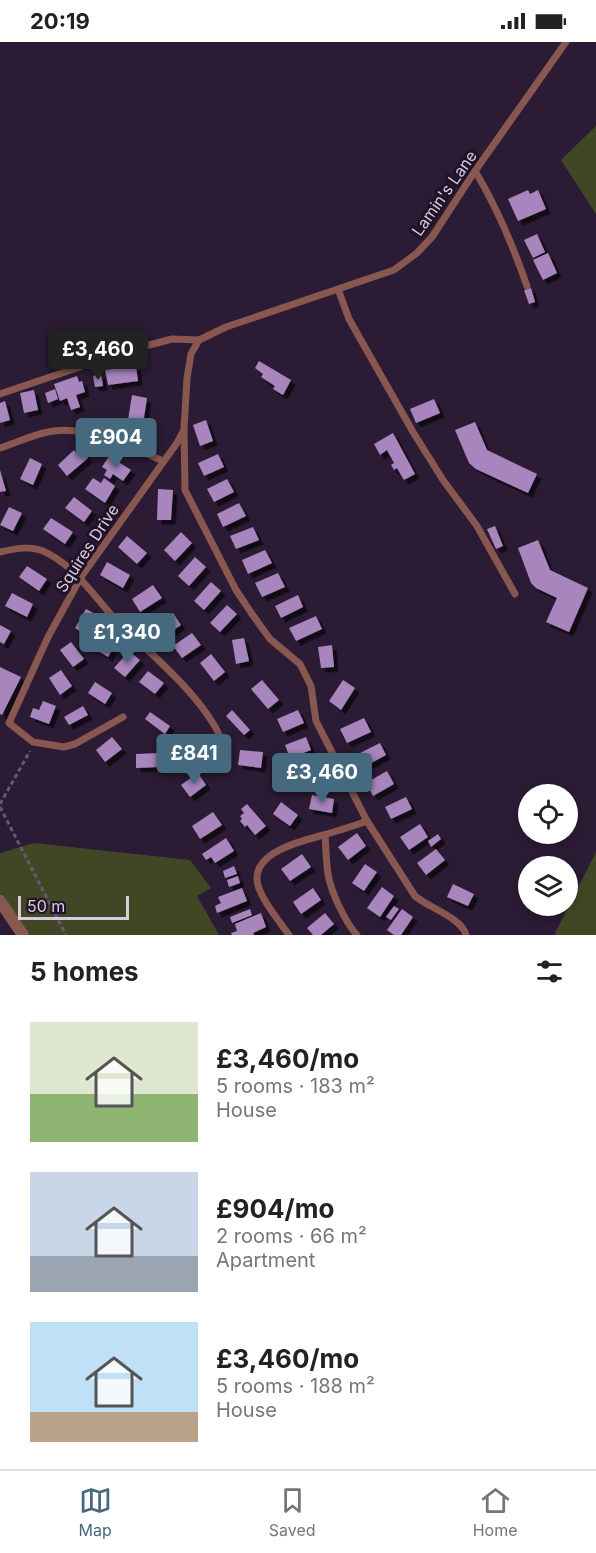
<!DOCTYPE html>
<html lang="en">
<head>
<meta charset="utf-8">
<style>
	body { margin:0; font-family:Inter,sans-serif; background:#f2f2f2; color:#222; height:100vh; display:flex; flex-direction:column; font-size:22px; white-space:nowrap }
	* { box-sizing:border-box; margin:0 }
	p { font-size:20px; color:#767676 }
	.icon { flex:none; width:33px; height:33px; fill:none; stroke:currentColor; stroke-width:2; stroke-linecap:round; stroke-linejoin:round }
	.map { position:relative; height:893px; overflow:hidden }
	.side { display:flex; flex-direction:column; background:#fff; flex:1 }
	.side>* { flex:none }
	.tools { position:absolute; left:518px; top:742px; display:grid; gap:12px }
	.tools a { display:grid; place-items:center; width:60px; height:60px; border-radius:50%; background:#fff; box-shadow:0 3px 9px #0003; font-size:30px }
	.scale { position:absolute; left:18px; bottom:15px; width:111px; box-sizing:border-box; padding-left:6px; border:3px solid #d7cdde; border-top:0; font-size:16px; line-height:21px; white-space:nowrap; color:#d7cdde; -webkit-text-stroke:4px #21122a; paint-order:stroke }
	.price { position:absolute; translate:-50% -51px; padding:0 14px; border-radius:6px; background:#456a80; color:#fff; font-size:20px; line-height:39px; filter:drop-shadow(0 2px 3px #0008) }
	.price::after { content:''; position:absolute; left:50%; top:36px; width:18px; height:14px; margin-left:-9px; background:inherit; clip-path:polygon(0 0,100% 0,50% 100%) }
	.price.selected { background:#222; color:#fff }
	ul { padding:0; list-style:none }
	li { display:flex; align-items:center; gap:18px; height:150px; padding:0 30px }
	li span { display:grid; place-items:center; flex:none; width:168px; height:120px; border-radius:0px; color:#555 }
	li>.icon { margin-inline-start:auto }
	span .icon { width:72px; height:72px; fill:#fffc; stroke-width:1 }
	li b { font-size:26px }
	h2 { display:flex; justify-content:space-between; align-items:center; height:72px; padding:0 30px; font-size:26px }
	.status { display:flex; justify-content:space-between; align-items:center; height:42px; padding:0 30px; background:#fff; direction:ltr }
	.status svg { height:16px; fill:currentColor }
	.menu { display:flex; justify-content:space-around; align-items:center; height:84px; border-top:2px solid #e0e0e0; background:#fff; font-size:16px; color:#767676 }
	.menu a { display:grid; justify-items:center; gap:3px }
	.menu .selected { color:#456a80 }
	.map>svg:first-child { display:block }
	.green { fill:#414725 }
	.building { fill:#a886bd; filter:url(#shadow) }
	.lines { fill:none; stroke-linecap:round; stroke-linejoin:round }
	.path { stroke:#66586f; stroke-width:3; stroke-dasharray:4.5 3; stroke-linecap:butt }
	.lane { stroke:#885750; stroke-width:7 }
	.street { stroke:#885750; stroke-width:12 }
	.labels { text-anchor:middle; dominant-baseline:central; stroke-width:6; stroke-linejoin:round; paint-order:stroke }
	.street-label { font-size:16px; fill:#d7cdde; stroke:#21122a }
</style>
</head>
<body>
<div class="status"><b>20:19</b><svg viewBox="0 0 49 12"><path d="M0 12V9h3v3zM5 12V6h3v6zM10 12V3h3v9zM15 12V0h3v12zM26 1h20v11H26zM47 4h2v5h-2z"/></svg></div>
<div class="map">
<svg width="596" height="893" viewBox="0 0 596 893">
	<defs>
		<filter id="shadow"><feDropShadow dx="4.5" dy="4.5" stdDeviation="0" flood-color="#0009"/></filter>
	</defs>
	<rect width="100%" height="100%" fill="#2b1b34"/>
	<!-- green -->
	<g class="green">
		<polygon points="596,84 596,172 561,118"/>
		<polygon points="34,801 190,818 211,846 197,854 219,893 22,893 0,866 0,811"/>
		<polygon points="596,810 596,893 554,893"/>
	</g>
	<!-- building -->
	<g class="building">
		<polygon points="528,148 530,152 538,148 546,167 518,179 508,157"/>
		<polygon points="537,192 545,210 533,216 524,198"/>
		<polygon points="548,211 557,231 543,238 533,218"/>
		<polygon points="531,246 535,260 529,262 524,248"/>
		<polygon points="259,319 291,338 283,353 273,347 275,344 261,335 263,332 255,326"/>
		<polygon points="136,324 138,339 108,343 105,328"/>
		<polygon points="101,332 103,344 95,345 93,334"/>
		<polygon points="77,334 79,340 82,339 85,350 76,353 80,365 71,368 67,356 60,359 54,342"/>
		<polygon points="55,347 58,357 48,361 45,351"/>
		<polygon points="34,348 38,368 24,371 20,351"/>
		<polygon points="132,353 147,356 142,389 120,386 121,377 128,378"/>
		<polygon points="434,357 440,371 416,381 410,367"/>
		<polygon points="5,359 10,378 0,381 0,361"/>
		<polygon points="206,378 213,399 200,404 193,383"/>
		<polygon points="475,380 487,408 537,432 528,451 476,427 469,421 455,388"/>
		<polygon points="393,391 415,432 404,438 397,426 394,428 391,423 394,421 387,408 380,413 374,402"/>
		<polygon points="74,408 77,412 82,408 88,416 67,434 58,423"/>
		<polygon points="218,412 224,425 204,434 198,421"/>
		<polygon points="109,414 131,428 123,439 113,432 110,437 104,433 107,428 102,425"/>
		<polygon points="30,416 42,422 33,443 20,437"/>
		<polygon points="0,428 6,449 0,450"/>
		<polygon points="93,436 101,441 104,436 115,444 105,461 85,447"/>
		<polygon points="227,437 234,450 214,460 207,447"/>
		<polygon points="158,447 173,448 171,478 157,478"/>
		<polygon points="74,455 92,469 84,480 65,466"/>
		<polygon points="239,461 246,474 223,485 217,472"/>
		<polygon points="9,465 22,471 13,489 0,483"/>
		<polygon points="51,476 73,490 65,502 43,487"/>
		<polygon points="495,484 503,504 496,507 487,487"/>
		<polygon points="253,485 259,498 236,507 230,494"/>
		<polygon points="181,490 192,501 175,519 164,508"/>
		<polygon points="127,494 147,511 137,522 118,505"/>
		<polygon points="538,498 550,528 588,546 569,590 546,580 557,556 536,546 531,541 518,506"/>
		<polygon points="265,508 272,521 248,532 242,518"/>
		<polygon points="195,515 206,525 189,544 178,534"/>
		<polygon points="107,520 130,533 123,546 100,533"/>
		<polygon points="27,524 47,537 39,549 19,535"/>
		<polygon points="278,531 285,545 262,555 255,541"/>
		<polygon points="211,540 221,549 204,568 194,559"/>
		<polygon points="153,543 162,556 140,570 132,557"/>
		<polygon points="12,551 33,562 27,575 5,564"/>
		<polygon points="298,553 303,565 281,576 275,564"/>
		<polygon points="227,563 237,572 220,590 210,581"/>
		<polygon points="86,567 99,574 87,594 75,586"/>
		<polygon points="173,571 181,583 162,596 154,584"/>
		<polygon points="316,574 322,587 296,599 289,586"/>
		<polygon points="0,583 11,589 4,602 0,600"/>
		<polygon points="107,588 119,596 108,615 95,607"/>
		<polygon points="192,591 201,603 182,616 173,604"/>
		<polygon points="244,596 249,619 236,622 232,598"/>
		<polygon points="71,600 84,617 73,625 60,608"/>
		<polygon points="332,603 334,625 321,626 318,605"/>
		<polygon points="129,609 140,618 125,635 114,626"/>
		<polygon points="211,612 225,630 214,639 200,621"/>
		<polygon points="0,625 21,635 2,673 0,672"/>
		<polygon points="61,628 72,644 60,653 49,636"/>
		<polygon points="148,629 164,641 155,652 139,640"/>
		<polygon points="262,638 279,658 268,667 251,647"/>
		<polygon points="343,638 355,646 341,668 329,659"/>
		<polygon points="95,640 112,651 105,662 88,651"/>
		<polygon points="43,659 56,664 49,682 30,675 33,666 39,668"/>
		<polygon points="83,664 88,673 69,683 64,675"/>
		<polygon points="232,668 250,688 244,693 226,674"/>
		<polygon points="298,668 304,681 283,690 277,677"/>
		<polygon points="150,670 170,684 165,692 145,677"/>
		<polygon points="364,676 371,690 347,701 340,687"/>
		<polygon points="190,692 197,704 180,716 172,704"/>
		<polygon points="112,695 122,707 105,720 96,708"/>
		<polygon points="306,695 311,708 290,716 285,703"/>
		<polygon points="380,701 386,713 360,727 354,714"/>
		<polygon points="240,708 263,710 261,726 238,723"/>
		<polygon points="159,711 159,725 136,726 136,712"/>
		<polygon points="316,721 321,735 299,743 294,729"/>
		<polygon points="387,729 394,742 373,754 366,741"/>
		<polygon points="198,731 206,743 190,755 181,743"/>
		<polygon points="312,753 334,757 332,771 309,767"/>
		<polygon points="406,755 412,767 391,777 385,765"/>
		<polygon points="281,760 298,773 290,784 273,772"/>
		<polygon points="247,762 266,784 255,793 247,783 245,785 240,779 242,777 240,774 244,771 241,767"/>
		<polygon points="213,770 222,783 200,797 192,784"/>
		<polygon points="420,782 428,795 409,808 400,795"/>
		<polygon points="357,791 366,804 348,818 338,805"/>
		<polygon points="438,792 441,797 431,805 428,799"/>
		<polygon points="226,796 234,809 215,821 211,815 206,818 202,812"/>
		<polygon points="436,807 445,818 426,833 417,821"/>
		<polygon points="302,812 311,825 290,839 281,827"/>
		<polygon points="365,822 377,830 364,849 352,841"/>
		<polygon points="234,824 237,832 225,836 223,829"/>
		<polygon points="238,834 240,841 229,845 227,838"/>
		<polygon points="453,842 474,852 468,864 447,855"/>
		<polygon points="382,845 394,854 380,875 367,866"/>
		<polygon points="242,846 247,859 217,871 215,864 221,861 218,855"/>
		<polygon points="313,846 321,858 301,872 293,860"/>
		<polygon points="394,864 399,867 391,878 386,875"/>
		<polygon points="250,867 252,873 232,881 230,875"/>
		<polygon points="402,867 413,875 401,893 394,893 387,888"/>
		<polygon points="261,871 266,885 253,891 254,893 232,893 231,891 237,889 235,882"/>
		<polygon points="325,871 334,882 321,893 313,893 307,886"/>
	</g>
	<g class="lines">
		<!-- path -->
		<g class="path">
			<polyline points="0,762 30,709"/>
			<polyline points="0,765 66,893"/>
		</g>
		<!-- lane -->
		<g class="lane">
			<path d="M475,129c22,36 38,75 52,115"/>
			<polyline points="338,247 349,277 413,390 443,438 477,484 515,552"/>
			<path d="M199,298l-8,14 -4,24 -3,51 1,61 51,100 16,24 18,25 30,25 11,22 5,35 51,100 48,75c14,12 47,22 51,39"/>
			<polyline points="199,298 226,285 394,228 417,211 432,195 475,129 566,0"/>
			<polyline points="0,352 130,308 172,297 199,298"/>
			<path d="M0,406c16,-5 32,-13 48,-16 35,-8 84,15 115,29"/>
			<path d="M0,510c17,-4 33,-7 49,2 28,15 44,41 65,64 33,33 77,68 100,107 10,16 9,26 7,44"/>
			<polyline points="123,675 75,702 64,705 33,700 9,681 48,595 81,535 177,401 184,388"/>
			<path d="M325,793c1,12 1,26 3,39 3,18 17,48 29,61"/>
			<path d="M289,893c-9,-13 -32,-40 -32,-56 -1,-29 49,-39 70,-45 13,-4 27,-8 40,-13"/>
		</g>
		<!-- street -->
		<polyline class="street" points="0,859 23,893"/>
	</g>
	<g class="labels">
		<!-- street labels -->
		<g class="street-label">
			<text transform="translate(444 151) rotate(-55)">Lamin's Lane</text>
			<text transform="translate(87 506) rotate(-57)">Squires Drive</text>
		</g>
	</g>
</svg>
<div class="tools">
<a><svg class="icon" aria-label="locate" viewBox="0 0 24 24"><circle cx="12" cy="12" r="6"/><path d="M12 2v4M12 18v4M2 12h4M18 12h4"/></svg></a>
<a><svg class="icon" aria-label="layers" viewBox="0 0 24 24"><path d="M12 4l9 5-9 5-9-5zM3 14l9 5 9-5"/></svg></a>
</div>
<div class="scale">50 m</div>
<b class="price selected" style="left:98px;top:339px">£3,460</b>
<b class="price" style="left:116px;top:427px">£904</b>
<b class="price" style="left:127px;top:622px">£1,340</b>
<b class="price" style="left:194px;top:743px">£841</b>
<b class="price" style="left:322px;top:762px">£3,460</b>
</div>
<section class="side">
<h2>5 homes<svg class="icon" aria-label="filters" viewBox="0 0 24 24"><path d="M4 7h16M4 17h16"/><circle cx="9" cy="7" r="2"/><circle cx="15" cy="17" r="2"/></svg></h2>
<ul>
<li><span style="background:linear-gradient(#dfe7d0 60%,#8fb573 0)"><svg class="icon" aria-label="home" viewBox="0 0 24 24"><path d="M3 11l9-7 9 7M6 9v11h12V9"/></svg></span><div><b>£3,460/mo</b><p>5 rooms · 183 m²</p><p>House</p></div></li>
<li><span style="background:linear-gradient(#c9d6e8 70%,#9aa5b1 0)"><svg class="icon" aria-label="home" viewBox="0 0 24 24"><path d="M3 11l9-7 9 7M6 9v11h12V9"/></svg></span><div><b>£904/mo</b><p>2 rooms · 66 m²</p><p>Apartment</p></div></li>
<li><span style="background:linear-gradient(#bfe0f5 75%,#b9a48a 0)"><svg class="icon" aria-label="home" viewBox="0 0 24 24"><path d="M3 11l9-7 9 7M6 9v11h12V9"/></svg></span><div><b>£3,460/mo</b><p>5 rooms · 188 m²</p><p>House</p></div></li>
</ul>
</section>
<nav class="menu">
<a class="selected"><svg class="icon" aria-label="map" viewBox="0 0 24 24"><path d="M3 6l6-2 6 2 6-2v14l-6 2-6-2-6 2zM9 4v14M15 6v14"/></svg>Map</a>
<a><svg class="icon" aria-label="saved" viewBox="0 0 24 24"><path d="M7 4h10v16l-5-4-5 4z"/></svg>Saved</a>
<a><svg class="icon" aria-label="home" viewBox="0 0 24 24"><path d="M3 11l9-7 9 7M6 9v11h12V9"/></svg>Home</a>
</nav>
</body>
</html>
